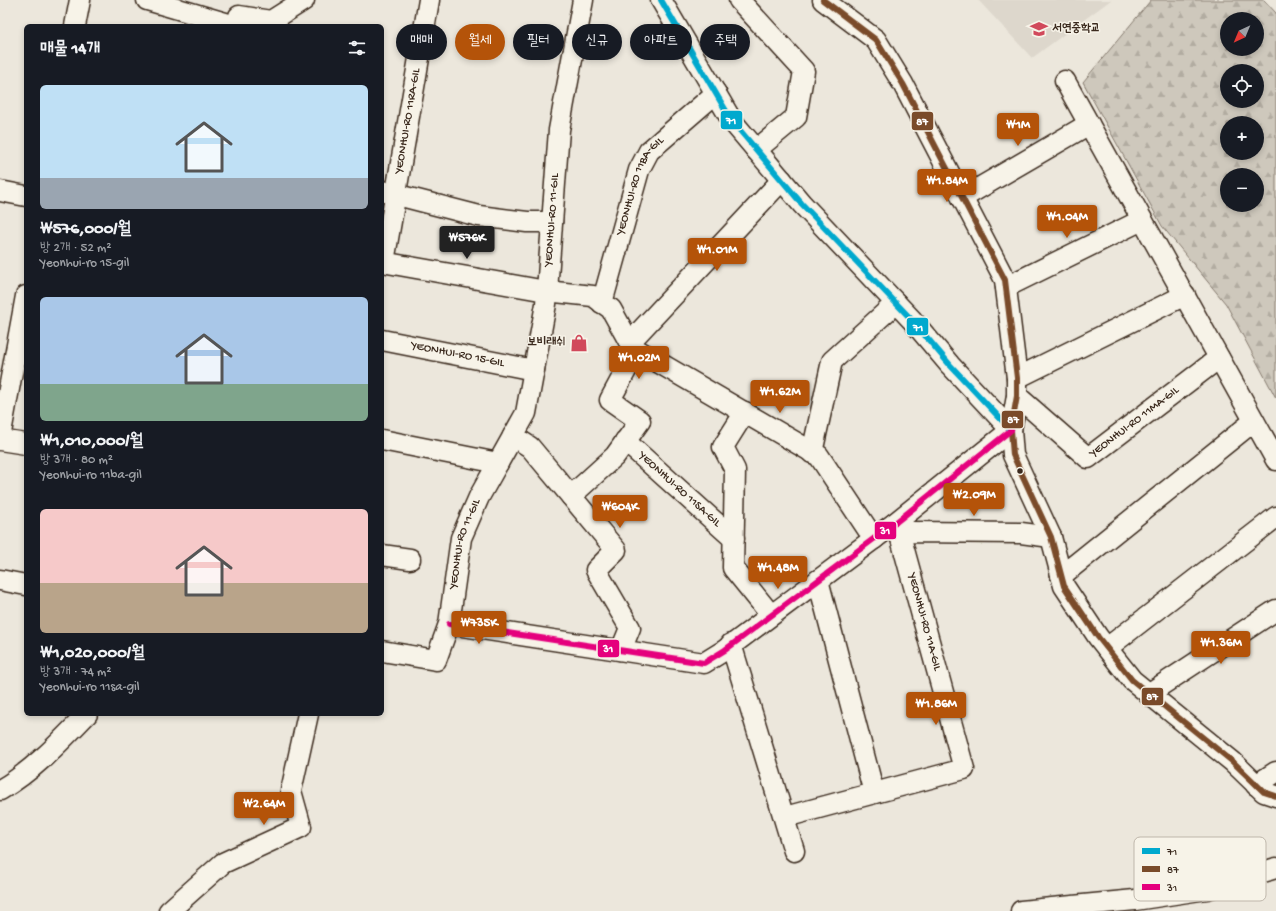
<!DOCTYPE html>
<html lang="ko">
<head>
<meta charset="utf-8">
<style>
	body { margin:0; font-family:"Gochi Hand","Poor Story",sans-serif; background:#242831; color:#f1f3f6; height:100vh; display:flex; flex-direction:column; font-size:15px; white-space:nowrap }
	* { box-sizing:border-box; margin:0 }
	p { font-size:13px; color:#9ea1a6 }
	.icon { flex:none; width:22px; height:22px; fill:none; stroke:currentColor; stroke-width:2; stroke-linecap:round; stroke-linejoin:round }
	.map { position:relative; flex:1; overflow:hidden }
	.panel { position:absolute; left:24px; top:24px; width:360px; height:692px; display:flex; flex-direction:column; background:#171b24; border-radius:6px; box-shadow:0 2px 6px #0003 }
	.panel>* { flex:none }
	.hud { position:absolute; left:396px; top:24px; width:380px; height:36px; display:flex; gap:8px }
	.needle { width:26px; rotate:224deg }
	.tools { position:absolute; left:1220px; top:12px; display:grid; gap:8px }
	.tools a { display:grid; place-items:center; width:44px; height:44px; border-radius:50%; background:#171b24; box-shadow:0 2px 6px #0003; font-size:20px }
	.price { position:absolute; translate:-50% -34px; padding:0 9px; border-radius:4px; background:#b45309; color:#fff; font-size:13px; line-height:26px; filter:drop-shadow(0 1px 2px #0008) }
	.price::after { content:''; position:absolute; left:50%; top:24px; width:12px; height:9px; margin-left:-6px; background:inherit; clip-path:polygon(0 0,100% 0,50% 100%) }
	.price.on { background:#222; color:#fff }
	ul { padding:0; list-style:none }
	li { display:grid; align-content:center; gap:8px; height:212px; padding:0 16px }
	li span { display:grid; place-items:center; height:124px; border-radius:6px; color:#555 }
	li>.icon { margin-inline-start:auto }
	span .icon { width:72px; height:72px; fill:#fffc; stroke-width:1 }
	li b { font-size:17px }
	h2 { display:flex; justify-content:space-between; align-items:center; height:48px; padding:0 16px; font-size:17px }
	.chip { padding:0 14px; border-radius:18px; background:#171b24; box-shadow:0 2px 6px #0003; font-size:14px; line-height:36px }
	.chip.on { background:#b45309; color:#fff }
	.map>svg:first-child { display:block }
	.built { fill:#ddd7cc }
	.forest { fill:url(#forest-firs); stroke:#84796d; fill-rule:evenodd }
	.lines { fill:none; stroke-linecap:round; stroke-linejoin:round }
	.street-casing { stroke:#3b2a1e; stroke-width:23 }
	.street { stroke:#f7f3e8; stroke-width:20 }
	.bus-1-casing { stroke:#f7f3e8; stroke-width:9 }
	.bus-2-casing { stroke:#f7f3e8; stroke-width:9 }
	.bus-3-casing { stroke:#f7f3e8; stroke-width:9 }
	.bus-1 { stroke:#00a9ce; stroke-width:6 }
	.bus-2 { stroke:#7a4b2a; stroke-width:6 }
	.bus-3 { stroke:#e5007d; stroke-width:6 }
	.bus-dot { fill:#3b2a1e; stroke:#f7f3e8; stroke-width:1.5 }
	.labels { text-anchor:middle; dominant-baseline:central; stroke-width:3; stroke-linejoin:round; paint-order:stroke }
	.poi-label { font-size:12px; font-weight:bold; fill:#3b2a1e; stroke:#f7f3e8; text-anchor:start }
	.street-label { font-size:12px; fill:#3b2a1e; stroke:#f7f3e8 }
	.key { fill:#f7f3e8; stroke:#bfb7ab; stroke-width:1 }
	.key-label { font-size:11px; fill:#3b2a1e }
	.line-badge { stroke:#f7f3e8; stroke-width:1.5 }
	.badge-label { font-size:11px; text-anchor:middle; font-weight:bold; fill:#fff }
</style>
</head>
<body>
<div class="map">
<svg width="1276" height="911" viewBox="0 0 1276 911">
	<defs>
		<pattern id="forest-firs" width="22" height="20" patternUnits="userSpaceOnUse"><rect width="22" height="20" fill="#cec8bc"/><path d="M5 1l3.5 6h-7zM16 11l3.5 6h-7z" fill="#b2aca1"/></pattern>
	</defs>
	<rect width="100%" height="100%" fill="#ece7dc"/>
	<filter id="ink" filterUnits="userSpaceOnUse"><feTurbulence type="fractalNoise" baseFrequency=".025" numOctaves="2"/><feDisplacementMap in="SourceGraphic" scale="8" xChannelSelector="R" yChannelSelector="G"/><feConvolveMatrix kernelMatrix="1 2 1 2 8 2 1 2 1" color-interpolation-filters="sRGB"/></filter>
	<g filter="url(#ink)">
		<!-- built -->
		<polygon class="built" points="978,0 1111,0 1032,58"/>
		<!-- forest -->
		<path class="forest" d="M1151,0h113l12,13v385l-50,-94 -64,-78 -79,-144zM1227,19h30v30h-30zM1227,71h30v30h-30zM1227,123h30v30h-30zM1227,175h30v30h-30z"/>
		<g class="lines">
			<!-- street casing -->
			<g class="street-casing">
				<g id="street">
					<polyline points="147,0 236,26"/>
					<polyline points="661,0 732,121 802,204 912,320 950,365 1011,430"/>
					<polyline points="739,0 804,71 796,117 756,150"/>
					<polyline points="823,0 876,40 903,84 1005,280 1017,378 1017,396 1011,430 1013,455 1051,537 1064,586 1098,637 1132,680 1233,762 1264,792 1276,796"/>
					<polyline points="239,16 271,21 304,0"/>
					<polyline points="75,26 80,0"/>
					<polyline points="1065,81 1276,460"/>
					<polyline points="0,191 26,196"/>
					<polyline points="382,191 479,216 527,222 552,222"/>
					<polyline points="962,198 1089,124"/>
					<polyline points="382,262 546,291 593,296 611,309 632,347 630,363 610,400 640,421 615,456 571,496"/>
					<path id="s1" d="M384,262l45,-262"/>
					<polyline points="1006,287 1142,220"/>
					<path id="s2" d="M602,303l37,-133 10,-19 67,-58"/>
					<path id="s3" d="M382,340l152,30"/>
					<polyline points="630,342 782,180"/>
					<polyline points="632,347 819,456 874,539"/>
					<polyline points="1017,378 1185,295"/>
					<path id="s4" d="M1017,396l71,62 131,-100"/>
					<polyline points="745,412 723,447 735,470 733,568 771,615"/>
					<polyline points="513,436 530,447 616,550 596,570 630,628 621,650"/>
					<polyline points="0,438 26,296"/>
					<polyline points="0,440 26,444"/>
					<polyline points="382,440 498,463"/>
					<path id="s5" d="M625,441l109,98"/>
					<polyline points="812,453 832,361 896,303"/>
					<polyline points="900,535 910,532 1021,533 1051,537"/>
					<polyline points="382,555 410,559"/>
					<polyline points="1061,576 1254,421"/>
					<polyline points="0,580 26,585"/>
					<polyline points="818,580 874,793"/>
					<polyline points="449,624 704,663 725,650 895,523 1011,430"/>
					<polyline points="731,644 794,851"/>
					<polyline points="1107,648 1276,517"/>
					<path id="s6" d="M382,651l54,9 13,-36 12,-86 18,-41 47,-84 20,-109 13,-174 24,-130"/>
					<polyline points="1148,694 1276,610"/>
					<polyline points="1256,785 1276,772"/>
					<path d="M0,790c33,-19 61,-49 87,-76"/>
					<polyline points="785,817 964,769 900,535 895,523"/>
					<polyline points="169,911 223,863 301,827 291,791 308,714"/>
					<polyline points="1021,911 1135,900 1207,889 1276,868"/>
				</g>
			</g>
			<!-- street -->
			<use href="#street" class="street"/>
			<!-- bus-1 casing -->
			<g class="bus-1-casing">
				<polyline id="bus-1" points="661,0 732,121 802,204 912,320 950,365 1011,430"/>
			</g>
			<!-- bus-2 casing -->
			<g class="bus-2-casing">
				<polyline id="bus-2" points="823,0 876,40 903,84 1005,280 1017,378 1017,396 1011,430 1013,455 1051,537 1064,586 1098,637 1132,680 1233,762 1264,792 1276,796"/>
			</g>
			<!-- bus-3 casing -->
			<g class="bus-3-casing">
				<polyline id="bus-3" points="449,624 704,663 725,650 895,523 1011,430"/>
			</g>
			<!-- bus-1 -->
			<use href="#bus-1" class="bus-1"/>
			<!-- bus-2 -->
			<use href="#bus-2" class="bus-2"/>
			<!-- bus-3 -->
			<use href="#bus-3" class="bus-3"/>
		</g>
	</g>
	<!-- icons -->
	<defs>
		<g id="school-bare" transform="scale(1.38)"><path d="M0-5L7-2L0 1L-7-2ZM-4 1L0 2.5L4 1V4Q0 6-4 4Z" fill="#d1495b" stroke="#f7f3e8" stroke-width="2.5" paint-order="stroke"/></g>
		<g id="shop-bare" transform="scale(1.38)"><path d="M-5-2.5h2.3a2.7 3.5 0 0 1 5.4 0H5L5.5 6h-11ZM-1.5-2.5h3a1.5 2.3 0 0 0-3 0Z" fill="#d1495b" stroke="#f7f3e8" stroke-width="2.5" paint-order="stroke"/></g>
	</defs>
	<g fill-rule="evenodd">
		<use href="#school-bare" x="1039" y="29"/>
		<use href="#shop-bare" x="579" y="343"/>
	</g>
	<!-- markers -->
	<circle class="bus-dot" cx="1020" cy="471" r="3.5"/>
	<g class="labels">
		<!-- poi labels -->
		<g class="poi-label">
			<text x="1052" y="29">서연중학교</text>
			<text x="566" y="343" text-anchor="end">보비래쉬</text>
		</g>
		<!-- street labels -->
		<g class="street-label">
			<text stroke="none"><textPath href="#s1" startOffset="143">YEONHUI-RO 11RA-GIL</textPath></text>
			<text stroke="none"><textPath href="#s2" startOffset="124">YEONHUI-RO 11BA-GIL</textPath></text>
			<text stroke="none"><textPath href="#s6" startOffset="516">YEONHUI-RO 11-GIL</textPath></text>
			<text stroke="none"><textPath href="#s3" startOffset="77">YEONHUI-RO 15-GIL</textPath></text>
			<text stroke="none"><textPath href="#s4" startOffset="153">YEONHUI-RO 11MA-GIL</textPath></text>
			<text stroke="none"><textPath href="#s5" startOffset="73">YEONHUI-RO 11SA-GIL</textPath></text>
			<text stroke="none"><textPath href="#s6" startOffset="175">YEONHUI-RO 11-GIL</textPath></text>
			<text transform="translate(924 622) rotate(75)">YEONHUI-RO 11A-GIL</text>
		</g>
	</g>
	<!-- legend -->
	<rect x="1134" y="837" width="132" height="64" rx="6" class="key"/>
	<rect x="1142" y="848" width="18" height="6" fill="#00a9ce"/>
	<rect x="1142" y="866" width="18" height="6" fill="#7a4b2a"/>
	<rect x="1142" y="884" width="18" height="6" fill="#e5007d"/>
	<g class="key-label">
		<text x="1167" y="855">71</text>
		<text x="1167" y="873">87</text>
		<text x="1167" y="891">31</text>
	</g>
	<g class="line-badge">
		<rect x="720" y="110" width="23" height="20" rx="4" fill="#00a9ce"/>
		<rect x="911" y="111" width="23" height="20" rx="4" fill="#7a4b2a"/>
		<rect x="906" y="317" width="23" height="19" rx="4" fill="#00a9ce"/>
		<rect x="1001" y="410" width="23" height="19" rx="4" fill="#7a4b2a"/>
		<rect x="874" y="521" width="23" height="19" rx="4" fill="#e5007d"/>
		<rect x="597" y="639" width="23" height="19" rx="4" fill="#e5007d"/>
		<rect x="1141" y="687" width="23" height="19" rx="4" fill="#7a4b2a"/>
	</g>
	<g class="badge-label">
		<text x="731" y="124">71</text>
		<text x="922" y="125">87</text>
		<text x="918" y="331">71</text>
		<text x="1013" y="423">87</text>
		<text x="885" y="534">31</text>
		<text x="608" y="652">31</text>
		<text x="1152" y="700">87</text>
	</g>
</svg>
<div class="tools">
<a><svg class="needle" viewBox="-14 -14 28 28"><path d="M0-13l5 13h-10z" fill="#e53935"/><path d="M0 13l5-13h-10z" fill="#9ea1a6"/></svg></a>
<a><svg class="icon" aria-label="locate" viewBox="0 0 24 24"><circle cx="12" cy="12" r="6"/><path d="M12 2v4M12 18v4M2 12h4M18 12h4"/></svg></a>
<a>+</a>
<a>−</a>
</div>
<b class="price" style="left:1018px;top:147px">₩1M</b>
<b class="price" style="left:947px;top:203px">₩1.84M</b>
<b class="price" style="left:1067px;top:239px">₩1.04M</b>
<b class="price on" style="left:467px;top:260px">₩576K</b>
<b class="price" style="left:717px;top:272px">₩1.01M</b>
<b class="price" style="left:639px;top:380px">₩1.02M</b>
<b class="price" style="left:780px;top:414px">₩1.62M</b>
<b class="price" style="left:974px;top:517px">₩2.09M</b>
<b class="price" style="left:620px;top:529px">₩604K</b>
<b class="price" style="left:778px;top:590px">₩1.48M</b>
<b class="price" style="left:479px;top:645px">₩735K</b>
<b class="price" style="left:1221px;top:665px">₩1.36M</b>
<b class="price" style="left:936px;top:726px">₩1.86M</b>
<b class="price" style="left:264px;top:826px">₩2.64M</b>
<div class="hud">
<a class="chip">매매</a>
<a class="chip on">월세</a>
<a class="chip">필터</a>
<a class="chip">신규</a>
<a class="chip">아파트</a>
<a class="chip">주택</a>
</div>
<section class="panel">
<h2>매물 14개<svg class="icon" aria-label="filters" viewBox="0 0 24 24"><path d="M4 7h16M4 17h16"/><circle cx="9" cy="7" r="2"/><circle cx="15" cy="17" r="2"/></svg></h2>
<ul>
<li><span style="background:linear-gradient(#bfe0f5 75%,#9aa5b1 0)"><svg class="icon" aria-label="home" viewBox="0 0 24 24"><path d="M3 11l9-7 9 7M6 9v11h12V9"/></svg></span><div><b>₩576,000/월</b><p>방 2개 · 52 m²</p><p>Yeonhui-ro 15-gil</p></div></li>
<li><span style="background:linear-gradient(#a9c7e8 70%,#7fa58c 0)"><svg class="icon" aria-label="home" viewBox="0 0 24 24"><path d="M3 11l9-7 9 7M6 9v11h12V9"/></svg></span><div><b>₩1,010,000/월</b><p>방 3개 · 80 m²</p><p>Yeonhui-ro 11ba-gil</p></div></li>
<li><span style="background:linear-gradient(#f6c9c9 60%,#b9a48a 0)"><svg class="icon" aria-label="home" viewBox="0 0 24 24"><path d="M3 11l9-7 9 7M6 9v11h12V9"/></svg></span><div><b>₩1,020,000/월</b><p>방 3개 · 74 m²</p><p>Yeonhui-ro 11sa-gil</p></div></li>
</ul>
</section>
</div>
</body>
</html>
